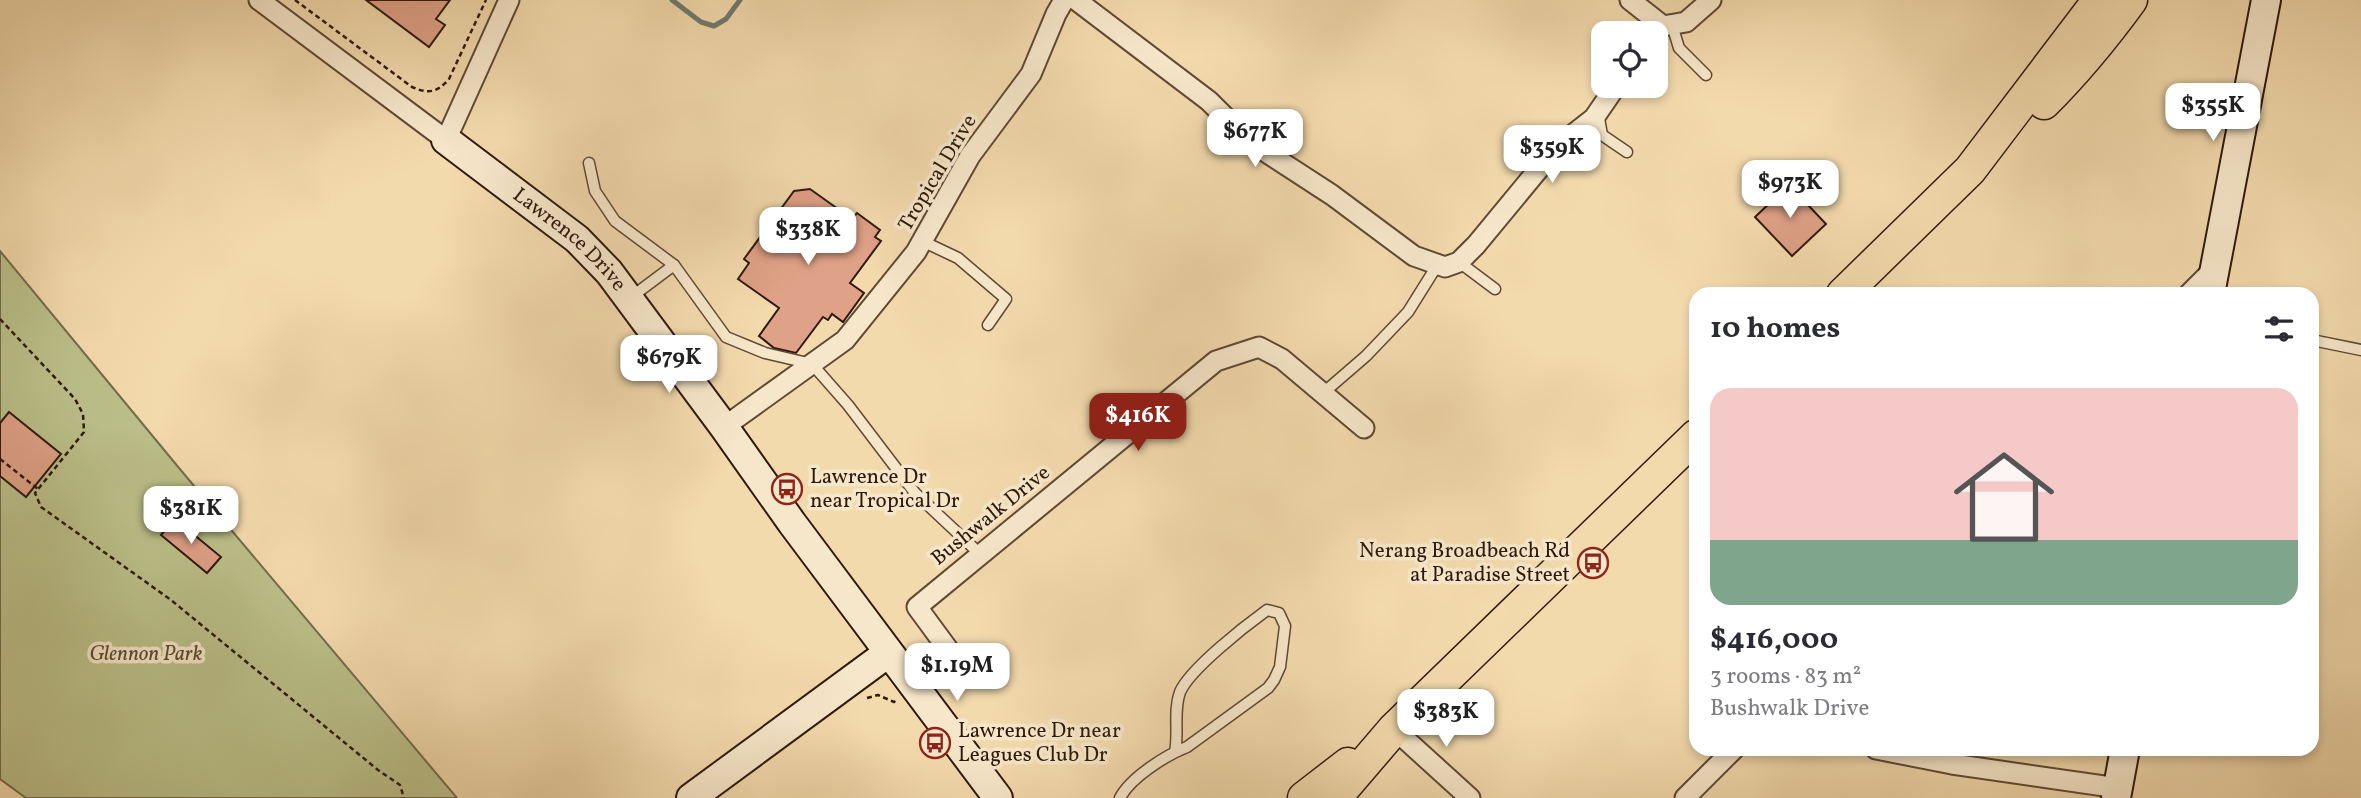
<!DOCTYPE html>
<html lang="en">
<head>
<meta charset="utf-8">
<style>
	body { margin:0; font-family:Vollkorn,serif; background:#f2f2f3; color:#2b2b33; height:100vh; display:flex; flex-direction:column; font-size:26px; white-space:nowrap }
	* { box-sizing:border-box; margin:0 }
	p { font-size:23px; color:#7c7c81 }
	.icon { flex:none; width:38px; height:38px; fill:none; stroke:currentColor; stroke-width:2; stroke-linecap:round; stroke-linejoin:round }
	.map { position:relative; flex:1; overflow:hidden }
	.sheet { position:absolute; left:1689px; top:287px; width:630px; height:469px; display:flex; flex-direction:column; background:#fff; border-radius:21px; box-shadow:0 4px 10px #0003 }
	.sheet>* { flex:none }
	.buttons { position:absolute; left:1591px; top:21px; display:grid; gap:14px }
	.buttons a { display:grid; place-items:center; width:77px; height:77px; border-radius:14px; background:#fff; box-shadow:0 4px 10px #0003; font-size:35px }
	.price { position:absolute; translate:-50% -60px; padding:0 16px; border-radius:14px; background:#fff; color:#222; font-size:23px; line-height:46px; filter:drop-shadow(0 2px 4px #0008) }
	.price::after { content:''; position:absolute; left:50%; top:42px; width:21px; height:16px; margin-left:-10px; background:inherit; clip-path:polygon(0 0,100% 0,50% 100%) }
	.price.on { background:#8f2418; color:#fff }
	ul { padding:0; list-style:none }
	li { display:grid; align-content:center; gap:14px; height:371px; padding:0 21px }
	li span { display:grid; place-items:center; height:217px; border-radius:21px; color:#555 }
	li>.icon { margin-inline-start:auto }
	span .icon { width:126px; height:126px; fill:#fffc; stroke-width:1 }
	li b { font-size:30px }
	h2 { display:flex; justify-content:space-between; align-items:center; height:84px; padding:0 21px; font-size:30px }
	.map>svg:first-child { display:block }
	.green { fill:#bbc08a; stroke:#746c4b; stroke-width:2 }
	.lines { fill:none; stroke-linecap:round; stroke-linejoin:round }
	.stream { stroke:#707a6e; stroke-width:5 }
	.building { fill:#dfa187; stroke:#2e190c; stroke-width:2 }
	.lane-casing { stroke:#5f4934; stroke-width:13 }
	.street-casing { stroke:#5f4934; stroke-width:23 }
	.secondary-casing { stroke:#2e190c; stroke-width:32 }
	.primary-casing { stroke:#2e190c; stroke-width:35 }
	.path { stroke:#2e190c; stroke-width:2.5; stroke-dasharray:5 3.5; stroke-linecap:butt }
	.lane { stroke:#f7e7ca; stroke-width:10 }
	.street { stroke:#f7e7ca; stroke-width:19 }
	.secondary { stroke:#f7e7ca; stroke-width:28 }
	.primary { stroke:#f3daad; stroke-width:32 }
	.labels { text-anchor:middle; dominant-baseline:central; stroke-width:7; stroke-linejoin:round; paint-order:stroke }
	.street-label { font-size:21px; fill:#2e190c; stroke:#f7e7ca }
	.poi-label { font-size:21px; fill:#2e190c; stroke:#f7e7ca; text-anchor:start }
	.park-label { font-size:21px; font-style:italic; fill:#584b32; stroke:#f7e7ca }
</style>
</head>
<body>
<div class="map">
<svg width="2361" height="798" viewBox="0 0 2361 798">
	<rect width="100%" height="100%" fill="#f3daad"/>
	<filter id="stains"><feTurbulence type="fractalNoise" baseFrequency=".00286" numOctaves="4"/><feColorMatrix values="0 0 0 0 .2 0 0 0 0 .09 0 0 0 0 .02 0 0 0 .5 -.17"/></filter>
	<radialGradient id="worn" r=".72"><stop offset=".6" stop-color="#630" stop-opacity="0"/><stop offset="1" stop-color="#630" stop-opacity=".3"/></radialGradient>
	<!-- green -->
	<polygon class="green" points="0,251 179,468 457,798 26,798 0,779"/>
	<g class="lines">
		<!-- stream -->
		<polyline class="stream" points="672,0 701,22 714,26 726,19 740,0"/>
	</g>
	<!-- building -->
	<g class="building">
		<polygon points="366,0 450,0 436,19 445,25 429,47"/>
		<polygon points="1789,185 1826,224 1792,256 1755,217"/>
		<polygon points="810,189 852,219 857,213 880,230 875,237 881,241 850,283 864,293 843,322 832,314 828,320 823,317 796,353 774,348 759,336 779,308 738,279 749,263 744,259 794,191"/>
		<polygon points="9,412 61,454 26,497 0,476 0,423"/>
		<polygon points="175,519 221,557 207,573 161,535"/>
	</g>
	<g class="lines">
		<!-- lane casing -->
		<g class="lane-casing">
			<g id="lane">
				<polyline points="1672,25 1679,48 1706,75"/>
				<polyline points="1598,113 1602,135 1627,152"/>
				<polyline points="589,163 595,191 615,221 674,265 726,337 765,353 812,364 848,405 915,493 980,554"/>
				<polyline points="922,241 958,258 1006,299 988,325"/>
				<polyline points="1459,262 1495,289"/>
				<polyline points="630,298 674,265"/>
				<polyline points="2312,340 2361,350"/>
				<polyline points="1322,394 1366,356 1408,312 1438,264"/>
				<path d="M1120,798c10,-20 46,-43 67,-51l81,-59 6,-8 6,-13 5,-41 -6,-13 -12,-3c-22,16 -77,59 -87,82 -7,19 -1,41 -5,60"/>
			</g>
		</g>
		<!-- street casing -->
		<g class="street-casing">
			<g id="street">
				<polyline points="259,0 446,140 509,0"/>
				<polyline points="1076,0 1209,101 1249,141 1332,195 1414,256 1445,267 1459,262 1476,245 1557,147 1594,118 1616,86"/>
				<polyline points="1630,0 1663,26 1686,22 1711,0"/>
				<polyline points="2189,294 2214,269"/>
				<polyline points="724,427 845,340 916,252 970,156 1031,74 1056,14 1064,0"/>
				<polyline points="956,660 917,607 1216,361 1259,347 1282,359 1364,428"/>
				<polyline points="1394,729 1470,798"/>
				<polyline points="1876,749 1952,764 2118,788"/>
				<polyline points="1685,798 1734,749"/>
			</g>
		</g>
		<!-- secondary casing -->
		<g class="secondary-casing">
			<g id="secondary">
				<path id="s1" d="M446,140l131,99 32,33 115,155 68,96 206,275"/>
				<polyline points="2210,294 2266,0"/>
				<polyline points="691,798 888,653"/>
				<polyline points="2116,798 2125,749"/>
			</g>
		</g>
		<!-- primary casing -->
		<g class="primary-casing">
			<g id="primary">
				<path d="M2044,103c32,-32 60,-66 87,-103"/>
				<polyline points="1843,294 1970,170 2099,0"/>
				<polyline points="1304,798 1348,764"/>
				<polyline points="1335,798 1394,729 1696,436"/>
			</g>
		</g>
		<!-- path -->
		<g class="path">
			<path d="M295,0l117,87c16,7 25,6 37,-8l37,-79"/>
			<polyline points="0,319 75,399 83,414 84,432 35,493 41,507 171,600 378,770 400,785 404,798"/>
			<polyline points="0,459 38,489"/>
			<polyline points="867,698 878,695 894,702 896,700"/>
		</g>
		<!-- lane -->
		<use href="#lane" class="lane"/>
		<!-- street -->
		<use href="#street" class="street"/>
		<!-- secondary -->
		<use href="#secondary" class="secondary"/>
		<!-- primary -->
		<use href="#primary" class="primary"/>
	</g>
	<!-- icons -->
	<defs>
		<g id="bus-ring" transform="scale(1.575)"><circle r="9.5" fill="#f7e7ca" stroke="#8f2418" stroke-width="1.5"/><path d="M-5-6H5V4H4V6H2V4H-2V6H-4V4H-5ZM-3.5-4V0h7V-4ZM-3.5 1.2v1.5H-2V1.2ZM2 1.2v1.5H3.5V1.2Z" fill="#8f2418"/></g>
	</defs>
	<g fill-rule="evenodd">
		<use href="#bus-ring" x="787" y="489"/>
		<use href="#bus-ring" x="1593" y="563"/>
		<use href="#bus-ring" x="935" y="743"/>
	</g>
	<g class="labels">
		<!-- street labels -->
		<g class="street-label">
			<text transform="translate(938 173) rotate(-59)">Tropical Drive</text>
			<text stroke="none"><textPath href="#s1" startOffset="159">Lawrence Drive</textPath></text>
			<text transform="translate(991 516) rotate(-39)">Bushwalk Drive</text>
		</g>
		<!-- poi labels -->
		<g class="poi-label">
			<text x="810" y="477">Lawrence Dr<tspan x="810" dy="24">near Tropical Dr</tspan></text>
			<text x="1570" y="551" text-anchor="end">Nerang Broadbeach Rd<tspan x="1570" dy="24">at Paradise Street</tspan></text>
			<text x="958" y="731">Lawrence Dr near<tspan x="958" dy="24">Leagues Club Dr</tspan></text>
		</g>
		<!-- park labels -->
		<g class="park-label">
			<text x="146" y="654">Glennon Park</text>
		</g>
	</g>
	<rect width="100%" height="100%" filter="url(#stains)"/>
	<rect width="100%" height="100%" fill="url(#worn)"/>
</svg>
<div class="buttons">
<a><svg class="icon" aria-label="locate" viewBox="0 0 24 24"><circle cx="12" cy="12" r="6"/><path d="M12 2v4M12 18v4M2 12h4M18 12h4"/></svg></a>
</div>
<b class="price" style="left:2213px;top:143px">$355K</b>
<b class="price" style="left:1255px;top:169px">$677K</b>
<b class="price" style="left:1552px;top:185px">$359K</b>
<b class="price" style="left:1790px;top:220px">$973K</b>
<b class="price" style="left:808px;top:267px">$338K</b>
<b class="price" style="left:669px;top:395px">$679K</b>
<b class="price on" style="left:1138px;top:453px">$416K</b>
<b class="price" style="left:191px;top:546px">$381K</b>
<b class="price" style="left:957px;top:703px">$1.19M</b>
<b class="price" style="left:1446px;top:749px">$383K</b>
<section class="sheet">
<h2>10 homes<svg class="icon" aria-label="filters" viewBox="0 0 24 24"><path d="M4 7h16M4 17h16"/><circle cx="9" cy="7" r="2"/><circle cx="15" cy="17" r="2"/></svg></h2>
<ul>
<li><span style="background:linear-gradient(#f6c9c9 70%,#7fa58c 0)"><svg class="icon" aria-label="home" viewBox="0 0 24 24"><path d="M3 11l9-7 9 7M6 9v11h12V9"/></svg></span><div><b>$416,000</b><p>3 rooms · 83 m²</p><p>Bushwalk Drive</p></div></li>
</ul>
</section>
</div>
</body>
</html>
